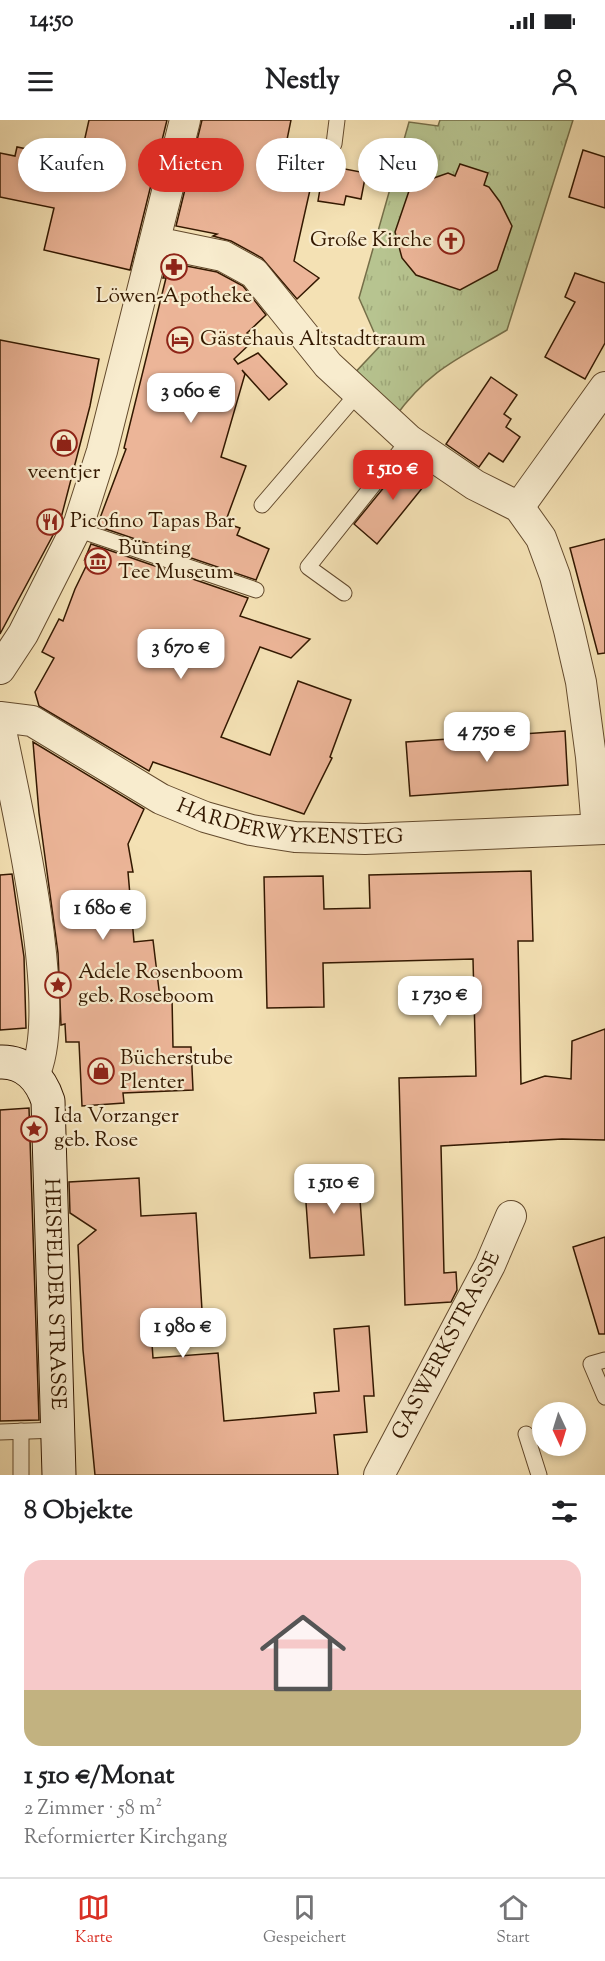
<!DOCTYPE html>
<html lang="de">
<head>
<meta charset="utf-8">
<style>
	body { margin:0; font-family:"Sorts Mill Goudy",serif; background:#f2f2f2; color:#202124; height:100vh; display:flex; flex-direction:column; font-size:22px; white-space:nowrap }
	* { box-sizing:border-box; margin:0 }
	p { font-size:20px; color:#757577 }
	.icon { flex:none; width:33px; height:33px; fill:none; stroke:currentColor; stroke-width:2; stroke-linecap:round; stroke-linejoin:round }
	.map { position:relative; height:1355px; overflow:hidden }
	.drawer { display:flex; flex-direction:column; background:#fff; flex:1 }
	.drawer>* { flex:none }
	.hud { position:absolute; left:18px; top:18px; width:570px; height:54px; display:flex; gap:12px }
	.needle { width:39px; rotate:176deg }
	.fabs { position:absolute; left:532px; top:1282px; display:grid; gap:12px }
	.fabs a { display:grid; place-items:center; width:54px; height:54px; border-radius:50%; background:#fff; box-shadow:0 3px 9px #0003; font-size:30px }
	.price { position:absolute; translate:-50% -51px; padding:0 14px; border-radius:12px; background:#fff; color:#222; font-size:20px; line-height:39px; filter:drop-shadow(0 2px 3px #0008) }
	.price::after { content:''; position:absolute; left:50%; top:36px; width:18px; height:14px; margin-left:-9px; background:inherit; clip-path:polygon(0 0,100% 0,50% 100%) }
	.price.active { background:#d93025; color:#fff }
	ul { padding:0; list-style:none }
	li { display:grid; align-content:center; gap:12px; height:318px; padding:0 24px }
	li+li { border-top:2px solid #e0e0e0 }
	li span { display:grid; place-items:center; height:186px; border-radius:18px; color:#555 }
	li>.icon { margin-inline-start:auto }
	span .icon { width:108px; height:108px; fill:#fffc; stroke-width:1 }
	li b { font-size:26px }
	h2 { display:flex; justify-content:space-between; align-items:center; height:72px; padding:0 24px; font-size:26px }
	.pill { padding:0 21px; border-radius:27px; background:#fff; box-shadow:0 3px 9px #0003; font-size:21px; line-height:54px }
	.pill.active { background:#d93025; color:#fff }
	.status { display:flex; justify-content:space-between; align-items:center; height:42px; padding:0 30px; background:#fff; direction:ltr }
	.status svg { height:16px; fill:currentColor }
	header { display:flex; justify-content:space-between; align-items:center; height:78px; padding:0 24px; background:#fff; font-size:27px; font-weight:800 }
	.tab-bar { display:flex; justify-content:space-around; align-items:center; height:84px; border-top:2px solid #e0e0e0; background:#fff; font-size:16px; color:#757577 }
	.tab-bar a { display:grid; justify-items:center; gap:3px }
	.tab-bar .active { color:#d93025 }
	.map>svg:first-child { display:block }
	.park { fill:url(#park-tufts); stroke:#756e48; stroke-width:1.5 }
	.building { fill:#ecb598; stroke:#331800; stroke-width:1.5 }
	.lines { fill:none; stroke-linecap:round; stroke-linejoin:round }
	.service-casing { stroke:#634a2d; stroke-width:17 }
	.minor-casing { stroke:#634a2d; stroke-width:32 }
	.secondary-casing { stroke:#331800; stroke-width:35 }
	.service { stroke:#f8ecce; stroke-width:15 }
	.minor { stroke:#f8ecce; stroke-width:30 }
	.secondary { stroke:#f8ecce; stroke-width:33 }
	.labels { text-anchor:middle; dominant-baseline:central; stroke-width:4.5; stroke-linejoin:round; paint-order:stroke }
	.poi-label { font-size:21px; fill:#331800; stroke:#f8ecce; text-anchor:start }
	.street-label { font-size:21px; fill:#331800; stroke:#f8ecce }
</style>
</head>
<body>
<div class="status"><b>14:50</b><svg viewBox="0 0 49 12"><path d="M0 12V9h3v3zM5 12V6h3v6zM10 12V3h3v9zM15 12V0h3v12zM26 1h20v11H26zM47 4h2v5h-2z"/></svg></div>
<header><svg class="icon" aria-label="menu" viewBox="0 0 24 24"><path d="M4 6h16M4 12h16M4 18h16"/></svg>Nestly<svg class="icon" aria-label="person" viewBox="0 0 24 24"><circle cx="12" cy="8" r="4"/><path d="M4 21q1-7 8-7t8 7"/></svg></header>
<div class="map">
<svg width="605" height="1355" viewBox="0 0 605 1355">
	<defs>
		<pattern id="park-tufts" width="24" height="20" patternUnits="userSpaceOnUse" patternTransform="scale(1.5)"><rect width="24" height="20" fill="#b7c490"/><path d="M3 7l-1-3M5 7V3M7 7l1-3M15 17l-1-3M17 17v-4M19 17l1-3" fill="none" stroke="#9ea87a"/></pattern>
	</defs>
	<rect width="100%" height="100%" fill="#f4e1b4"/>
	<filter id="stains"><feTurbulence type="fractalNoise" baseFrequency=".00333" numOctaves="4"/><feColorMatrix values="0 0 0 0 .2 0 0 0 0 .09 0 0 0 0 .02 0 0 0 .5 -.17"/></filter>
	<radialGradient id="worn" r=".72"><stop offset=".6" stop-color="#630" stop-opacity="0"/><stop offset="1" stop-color="#630" stop-opacity=".3"/></radialGradient>
	<!-- park -->
	<path class="park" d="M440,0h133l-66,210c-49,29 -77,39 -112,87l-46,-38 31,-33 -21,-48 50,-176 29,4z"/>
	<!-- building -->
	<g class="building">
		<polygon points="89,0 167,0 130,150 44,130 54,88 0,77 0,33 15,36 17,27 80,40"/>
		<polygon points="202,0 291,0 280,54 312,61 294,141 319,158 297,179 262,138 231,121 213,116 217,114 176,106"/>
		<polygon points="583,30 605,37 605,88 569,77"/>
		<polygon points="460,44 488,53 484,65 489,67 500,82 512,106 497,150 460,170 416,155 402,138 395,112 410,68 416,70 431,59 448,53 455,56"/>
		<polygon points="324,45 366,53 361,79 346,76 344,85 318,81"/>
		<polygon points="171,143 217,152 243,166 266,195 247,213 254,220 234,239 238,244 258,233 287,264 269,280 242,250 245,254 221,337 246,346 225,403 240,408 237,415 269,429 256,460 97,406 126,329 124,328 166,158 163,158 166,146"/>
		<polygon points="575,153 605,163 605,223 585,259 545,237 575,182 565,177"/>
		<polygon points="0,220 99,239 90,286 60,402 0,514"/>
		<polygon points="491,257 517,275 504,294 511,299 506,307 520,317 503,342 489,333 479,347 446,324"/>
		<polygon points="407,339 432,356 377,424 354,404"/>
		<polygon points="605,419 605,533 598,534 570,428"/>
		<polygon points="91,424 248,478 240,496 310,519 291,538 260,527 221,617 270,635 298,561 351,580 330,637 332,638 304,694 153,642 149,651 39,586 35,572 54,538 42,532 59,499 63,501 75,469 92,434 85,439"/>
		<polygon points="565,611 568,665 410,676 406,622"/>
		<polygon points="33,622 144,689 128,724 133,752 128,752 134,822 153,820 160,878 172,877 173,927 191,927 193,970 123,973 124,983 82,986 79,922 66,922 65,904 61,905 58,833 39,693"/>
		<polygon points="531,751 533,821 518,821 521,964 545,956 571,959 572,921 605,909 605,1020 562,1019 441,1026 444,1153 456,1152 457,1170 451,1182 405,1185 399,958 476,956 473,839 323,843 324,887 267,888 264,757 323,756 324,789 370,788 369,755"/>
		<polygon points="12,754 24,837 26,908 0,910 0,755"/>
		<polygon points="29,988 39,1300 0,1301 0,990"/>
		<polygon points="358,1052 364,1135 310,1138 304,1055"/>
		<polygon points="139,1058 141,1096 196,1093 202,1190 150,1195 153,1238 218,1233 224,1301 316,1293 314,1273 339,1271 334,1209 369,1206 374,1276 364,1276 367,1312 334,1315 338,1355 95,1355 83,1230 78,1125 96,1110 70,1093 69,1062"/>
		<polygon points="605,1117 605,1214 599,1214 573,1127"/>
	</g>
	<g class="lines">
		<!-- service casing -->
		<g class="service-casing">
			<g id="service">
				<polyline points="334,24 337,0"/>
				<polyline points="262,385 358,273"/>
				<polyline points="76,409 256,470"/>
				<polyline points="344,473 308,447 409,320"/>
				<polyline points="605,1240 591,1244 605,1277"/>
				<polyline points="21,1311 21,1355"/>
				<polyline points="0,1312 58,1310"/>
				<polyline points="526,1314 539,1355"/>
			</g>
		</g>
		<!-- minor casing -->
		<g class="minor-casing">
			<g id="minor">
				<polyline points="155,122 223,136 254,153 328,245 409,320 475,365 519,387 541,418 555,456 569,510 581,562 591,637 597,709"/>
				<polyline points="519,387 605,267"/>
				<polyline points="0,549 23,514 79,403 102,331 185,0"/>
				<path id="s1" d="M0,597l32,4 129,78 44,18 46,13 44,7 70,2 240,-10"/>
				<path d="M0,605c15,77 66,284 34,350"/>
				<path id="s2" d="M379,1355l111,-210 21,-49"/>
			</g>
		</g>
		<!-- secondary casing -->
		<g class="secondary-casing">
			<g id="secondary">
				<path id="s3" d="M0,942c25,-1 41,17 48,39l11,374"/>
			</g>
		</g>
		<!-- service -->
		<use href="#service" class="service"/>
		<!-- minor -->
		<use href="#minor" class="minor"/>
		<!-- secondary -->
		<use href="#secondary" class="secondary"/>
	</g>
	<!-- icons -->
	<defs>
		<g id="church-ring" transform="scale(1.35)"><circle r="9.5" fill="#f8ecce" stroke="#8f2418" stroke-width="1.5"/><path d="M-1.2-6h2.4v3.5h3.3v2.4h-3.3V6h-2.4V-.1h-3.3v-2.4h3.3Z" fill="#8f2418"/></g>
		<g id="pharmacy-ring" transform="scale(1.35)"><circle r="9.5" fill="#f8ecce" stroke="#8f2418" stroke-width="1.5"/><path d="M-2-6h4v4h4v4h-4v4h-4v-4h-4v-4h4Z" fill="#8f2418"/></g>
		<g id="hotel-ring" transform="scale(1.35)"><circle r="9.5" fill="#f8ecce" stroke="#8f2418" stroke-width="1.5"/><path d="M-6-4.5h1.5V1H6V5H4.5V3h-9V5H-6ZM-4 0a1.8 1.8 0 1 1 3.6 0ZM.5 0V-2.5h3Q6-2.5 6 0Z" fill="#8f2418"/></g>
		<g id="shop-ring" transform="scale(1.35)"><circle r="9.5" fill="#f8ecce" stroke="#8f2418" stroke-width="1.5"/><path d="M-5-2.5h2.3a2.7 3.5 0 0 1 5.4 0H5L5.5 6h-11ZM-1.5-2.5h3a1.5 2.3 0 0 0-3 0Z" fill="#8f2418"/></g>
		<g id="restaurant-ring" transform="scale(1.35)"><circle r="9.5" fill="#f8ecce" stroke="#8f2418" stroke-width="1.5"/><path d="M-5-6h1v4h1v-4h1v4h1v-4h1v5L-1.5 .5V6h-2V.5L-5-1ZM5-6V6H3V1.5H1.5Q1.5-4 5-6Z" fill="#8f2418"/></g>
		<g id="museum-ring" transform="scale(1.35)"><circle r="9.5" fill="#f8ecce" stroke="#8f2418" stroke-width="1.5"/><path d="M0-6L6-3V-2H-6V-3ZM-5-1h2V3h-2ZM-1-1h2V3h-2ZM3-1h2V3H3ZM-6 4H6V6H-6Z" fill="#8f2418"/></g>
		<g id="sight-ring" transform="scale(1.35)"><circle r="9.5" fill="#f8ecce" stroke="#8f2418" stroke-width="1.5"/><path d="M0-6L1.8-2.2L6-1.7L2.9 1.2L3.7 5.4L0 3.3L-3.7 5.4L-2.9 1.2L-6-1.7L-1.8-2.2Z" fill="#8f2418"/></g>
	</defs>
	<g fill-rule="evenodd">
		<use href="#church-ring" x="451" y="121"/>
		<use href="#pharmacy-ring" x="174" y="147"/>
		<use href="#hotel-ring" x="180" y="220"/>
		<use href="#shop-ring" x="64" y="323"/>
		<use href="#restaurant-ring" x="50" y="402"/>
		<use href="#museum-ring" x="98" y="441"/>
		<use href="#sight-ring" x="58" y="865"/>
		<use href="#shop-ring" x="101" y="951"/>
		<use href="#sight-ring" x="34" y="1009"/>
	</g>
	<g class="labels">
		<!-- poi labels -->
		<g class="poi-label">
			<text x="432" y="121" text-anchor="end">Große Kirche</text>
			<text x="174" y="177" text-anchor="middle">Löwen-Apotheke</text>
			<text x="200" y="220">Gästehaus Altstadttraum</text>
			<text x="64" y="353" text-anchor="middle">veentjer</text>
			<text x="70" y="402">Picofino Tapas Bar</text>
			<text x="118" y="429">Bünting<tspan x="118" dy="24">Tee Museum</tspan></text>
			<text x="78" y="853">Adele Rosenboom<tspan x="78" dy="24">geb. Roseboom</tspan></text>
			<text x="120" y="939">Bücherstube<tspan x="120" dy="24">Plenter</tspan></text>
			<text x="54" y="997">Ida Vorzanger<tspan x="54" dy="24">geb. Rose</tspan></text>
		</g>
		<!-- street labels -->
		<g class="street-label">
			<text stroke="none"><textPath href="#s1" startOffset="316">HARDERWYKENSTEG</textPath></text>
			<text stroke="none"><textPath href="#s3" startOffset="260">HEISFELDER STRASSE</textPath></text>
			<text stroke="none"><textPath href="#s2" startOffset="146">GASWERKSTRASSE</textPath></text>
		</g>
	</g>
	<rect width="100%" height="100%" filter="url(#stains)"/>
	<rect width="100%" height="100%" fill="url(#worn)"/>
</svg>
<div class="fabs">
<a><svg class="needle" viewBox="-14 -14 28 28"><path d="M0-13l5 13h-10z" fill="#e53935"/><path d="M0 13l5-13h-10z" fill="#757577"/></svg></a>
</div>
<b class="price" style="left:191px;top:304px">3 060 €</b>
<b class="price active" style="left:393px;top:381px">1 510 €</b>
<b class="price" style="left:181px;top:560px">3 670 €</b>
<b class="price" style="left:487px;top:643px">4 750 €</b>
<b class="price" style="left:103px;top:821px">1 680 €</b>
<b class="price" style="left:440px;top:907px">1 730 €</b>
<b class="price" style="left:334px;top:1095px">1 510 €</b>
<b class="price" style="left:183px;top:1239px">1 980 €</b>
<div class="hud">
<a class="pill">Kaufen</a>
<a class="pill active">Mieten</a>
<a class="pill">Filter</a>
<a class="pill">Neu</a>
</div>
</div>
<section class="drawer">
<h2>8 Objekte<svg class="icon" aria-label="filters" viewBox="0 0 24 24"><path d="M4 7h16M4 17h16"/><circle cx="9" cy="7" r="2"/><circle cx="15" cy="17" r="2"/></svg></h2>
<ul>
<li><span style="background:linear-gradient(#f6c9c9 70%,#c2b280 0)"><svg class="icon" aria-label="home" viewBox="0 0 24 24"><path d="M3 11l9-7 9 7M6 9v11h12V9"/></svg></span><div><b>1 510 €/Monat</b><p>2 Zimmer · 58 m²</p><p>Reformierter Kirchgang</p></div></li>
</ul>
</section>
<nav class="tab-bar">
<a class="active"><svg class="icon" aria-label="map" viewBox="0 0 24 24"><path d="M3 6l6-2 6 2 6-2v14l-6 2-6-2-6 2zM9 4v14M15 6v14"/></svg>Karte</a>
<a><svg class="icon" aria-label="saved" viewBox="0 0 24 24"><path d="M7 4h10v16l-5-4-5 4z"/></svg>Gespeichert</a>
<a><svg class="icon" aria-label="home" viewBox="0 0 24 24"><path d="M3 11l9-7 9 7M6 9v11h12V9"/></svg>Start</a>
</nav>
</body>
</html>
